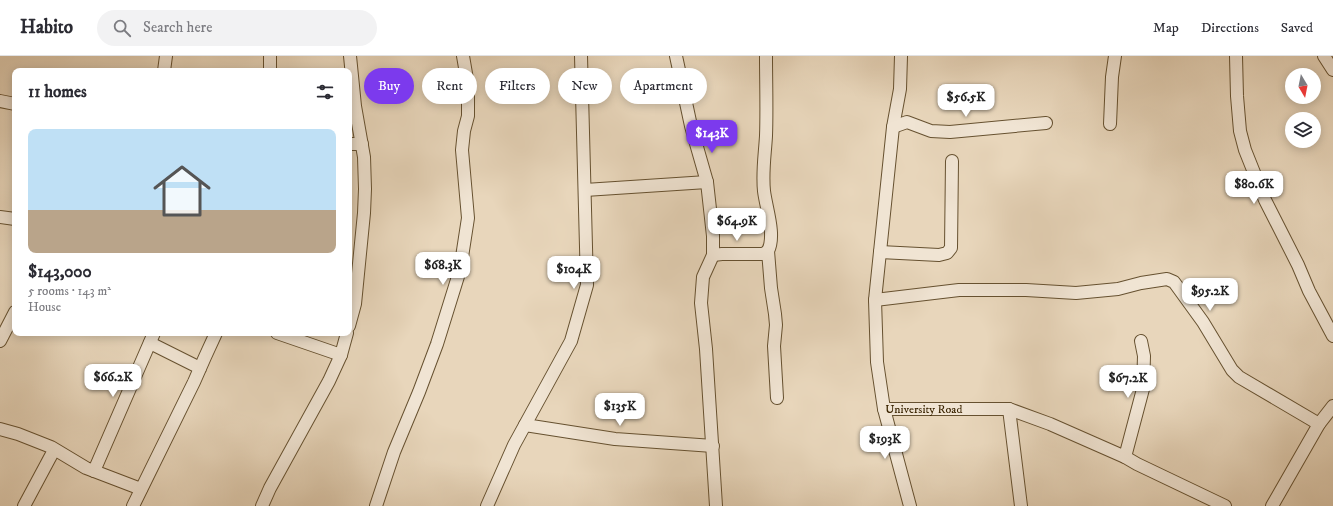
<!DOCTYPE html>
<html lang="en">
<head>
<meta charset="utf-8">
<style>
	body { margin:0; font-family:"IM FELL DW Pica",serif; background:#f2f2f3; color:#2b2b33; height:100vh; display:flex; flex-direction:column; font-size:15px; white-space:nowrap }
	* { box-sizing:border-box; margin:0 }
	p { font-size:13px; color:#7c7c81 }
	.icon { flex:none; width:22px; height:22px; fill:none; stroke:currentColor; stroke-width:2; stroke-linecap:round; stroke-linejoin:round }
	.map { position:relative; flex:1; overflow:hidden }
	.panel { position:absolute; left:12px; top:12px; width:340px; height:268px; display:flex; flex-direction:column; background:#fff; border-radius:8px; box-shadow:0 2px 10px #0003 }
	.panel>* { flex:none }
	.top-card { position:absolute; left:364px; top:12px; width:380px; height:36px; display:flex; gap:8px }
	.needle { width:26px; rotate:170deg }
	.controls { position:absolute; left:1285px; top:12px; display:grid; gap:8px }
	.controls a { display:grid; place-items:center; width:36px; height:36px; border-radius:50%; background:#fff; box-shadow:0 2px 10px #0003; font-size:20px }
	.price { position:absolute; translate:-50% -34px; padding:0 9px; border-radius:8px; background:#fff; color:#222; font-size:13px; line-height:26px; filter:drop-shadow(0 1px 2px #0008) }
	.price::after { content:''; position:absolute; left:50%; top:24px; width:12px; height:9px; margin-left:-6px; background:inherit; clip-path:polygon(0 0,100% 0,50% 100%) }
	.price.active { background:#7c3aed; color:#fff }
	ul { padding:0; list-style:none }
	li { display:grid; align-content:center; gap:8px; height:212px; padding:0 16px }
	li span { display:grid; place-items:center; height:124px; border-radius:8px; color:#555 }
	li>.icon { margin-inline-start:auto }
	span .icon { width:72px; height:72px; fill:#fffc; stroke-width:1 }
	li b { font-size:17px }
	h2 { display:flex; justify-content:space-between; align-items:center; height:48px; padding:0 16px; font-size:17px }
	.chip { padding:0 14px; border-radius:18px; background:#fff; box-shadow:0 2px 10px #0003; font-size:14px; line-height:36px }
	.chip.active { background:#7c3aed; color:#fff }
	header { display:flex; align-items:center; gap:24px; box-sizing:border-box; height:56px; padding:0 20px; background:#fff; border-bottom:1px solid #e1e1e2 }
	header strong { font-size:19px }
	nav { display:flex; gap:22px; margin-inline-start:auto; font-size:14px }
	.search { width:280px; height:36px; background:#f2f2f3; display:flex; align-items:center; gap:10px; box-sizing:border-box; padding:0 14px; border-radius:22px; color:#7c7c81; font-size:15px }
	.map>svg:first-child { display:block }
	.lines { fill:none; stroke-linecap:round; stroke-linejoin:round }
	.minor-casing { stroke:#665130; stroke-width:14 }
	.minor { stroke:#f0e4d3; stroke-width:12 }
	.labels { text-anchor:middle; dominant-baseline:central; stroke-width:3; stroke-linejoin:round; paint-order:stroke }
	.street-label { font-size:12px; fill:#3b2502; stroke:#f0e4d3 }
</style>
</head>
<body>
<header>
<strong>Habito</strong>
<div class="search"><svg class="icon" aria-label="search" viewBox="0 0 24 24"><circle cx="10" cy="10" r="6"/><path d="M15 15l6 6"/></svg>Search here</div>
<nav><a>Map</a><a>Directions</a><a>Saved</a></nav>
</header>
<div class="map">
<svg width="1333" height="450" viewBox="0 0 1333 450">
	<rect width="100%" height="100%" fill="#e8d6bb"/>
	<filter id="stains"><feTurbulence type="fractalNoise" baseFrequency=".005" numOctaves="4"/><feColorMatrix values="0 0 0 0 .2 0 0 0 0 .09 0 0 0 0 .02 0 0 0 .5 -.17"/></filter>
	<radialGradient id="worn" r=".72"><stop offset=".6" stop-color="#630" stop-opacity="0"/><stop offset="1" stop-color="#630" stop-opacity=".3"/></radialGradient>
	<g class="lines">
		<!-- minor casing -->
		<g class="minor-casing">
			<g id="minor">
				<polyline points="270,0 270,15"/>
				<polyline points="676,0 691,70 707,126 713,180 713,199 703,221 701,247 706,293 716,450"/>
				<path d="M766,0c0,27 1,53 0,80 -1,18 -4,36 -2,55 2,17 12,44 4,60l3,37 4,26 1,11 -2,21 3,52"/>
				<path id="s1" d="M901,0l-1,33 -7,38 -18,173 2,62 7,47h125l41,15 75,33 12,7 88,42"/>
				<polyline points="1236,0 1237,40 1240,75 1245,94 1265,144 1298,209 1309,235 1333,280"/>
				<polyline points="1324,0 1333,14"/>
				<polyline points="164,15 166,0"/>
				<polyline points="0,45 15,48"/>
				<polyline points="1110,68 1112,21 1115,0"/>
				<polyline points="893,71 907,66 931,75 950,76 1046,67"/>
				<polyline points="349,88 362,88"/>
				<polyline points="585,134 707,126"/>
				<polyline points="0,161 15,163"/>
				<polyline points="880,196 939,199 947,197 951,192 952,105"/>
				<polyline points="713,199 722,198 763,198 768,195"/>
				<polyline points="875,244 959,234 1026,234 1076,237 1118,233 1141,227 1167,223 1174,226 1203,266 1232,314 1239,321 1319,368"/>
				<polyline points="349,270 355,248 364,157 365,133 364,101 355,50 350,0"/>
				<polyline points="277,277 341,299"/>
				<polyline points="0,285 15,256"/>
				<polyline points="150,287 200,312"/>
				<polyline points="884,353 910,450"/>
				<polyline points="1009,353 1021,450"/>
				<polyline points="525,369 615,383 713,390"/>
				<polyline points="0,373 18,378 51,391 86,412 141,433"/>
				<polyline points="1125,401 1143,333 1144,300 1141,285"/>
				<polyline points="94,415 154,277"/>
				<polyline points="24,450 54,394"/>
				<polyline points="133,450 194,326 205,301 216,277"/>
				<polyline points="262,450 270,432 329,325 341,299 347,277"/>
				<polyline points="376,450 394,396 419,336 437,288 460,214 468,162 462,94 464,75 468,60 468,29 463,0"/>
				<polyline points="487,450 514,389 571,285 587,229 581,0"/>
				<polyline points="1272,450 1319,368 1333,350"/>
			</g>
		</g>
		<!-- minor -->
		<use href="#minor" class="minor"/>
	</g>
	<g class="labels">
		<!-- street labels -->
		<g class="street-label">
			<text stroke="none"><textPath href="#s1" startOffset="395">University Road</textPath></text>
		</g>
	</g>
	<rect width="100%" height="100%" filter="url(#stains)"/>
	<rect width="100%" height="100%" fill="url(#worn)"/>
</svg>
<div class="controls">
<a><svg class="needle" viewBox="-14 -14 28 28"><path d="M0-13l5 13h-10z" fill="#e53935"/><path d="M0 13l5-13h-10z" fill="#7c7c81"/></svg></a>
<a><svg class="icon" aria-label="layers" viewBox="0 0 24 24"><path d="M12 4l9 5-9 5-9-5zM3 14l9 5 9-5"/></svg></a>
</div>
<b class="price" style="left:966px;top:62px">$56.5K</b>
<b class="price active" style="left:712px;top:98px">$143K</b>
<b class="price" style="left:1254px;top:149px">$80.6K</b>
<b class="price" style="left:737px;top:186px">$64.9K</b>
<b class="price" style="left:443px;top:230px">$68.3K</b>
<b class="price" style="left:574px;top:234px">$104K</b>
<b class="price" style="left:1210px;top:256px">$95.2K</b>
<b class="price" style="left:113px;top:342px">$66.2K</b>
<b class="price" style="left:1128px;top:343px">$67.2K</b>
<b class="price" style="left:620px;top:371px">$135K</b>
<b class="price" style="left:885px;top:404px">$193K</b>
<div class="top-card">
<a class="chip active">Buy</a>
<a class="chip">Rent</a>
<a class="chip">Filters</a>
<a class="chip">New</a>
<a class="chip">Apartment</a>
</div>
<section class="panel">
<h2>11 homes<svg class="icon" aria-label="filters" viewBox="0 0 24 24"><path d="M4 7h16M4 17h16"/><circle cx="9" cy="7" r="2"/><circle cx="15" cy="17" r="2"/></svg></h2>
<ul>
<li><span style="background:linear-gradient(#bfe0f5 65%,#b9a48a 0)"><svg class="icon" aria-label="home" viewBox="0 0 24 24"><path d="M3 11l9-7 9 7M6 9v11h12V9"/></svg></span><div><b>$143,000</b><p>5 rooms · 143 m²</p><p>House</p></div></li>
</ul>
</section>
</div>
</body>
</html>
